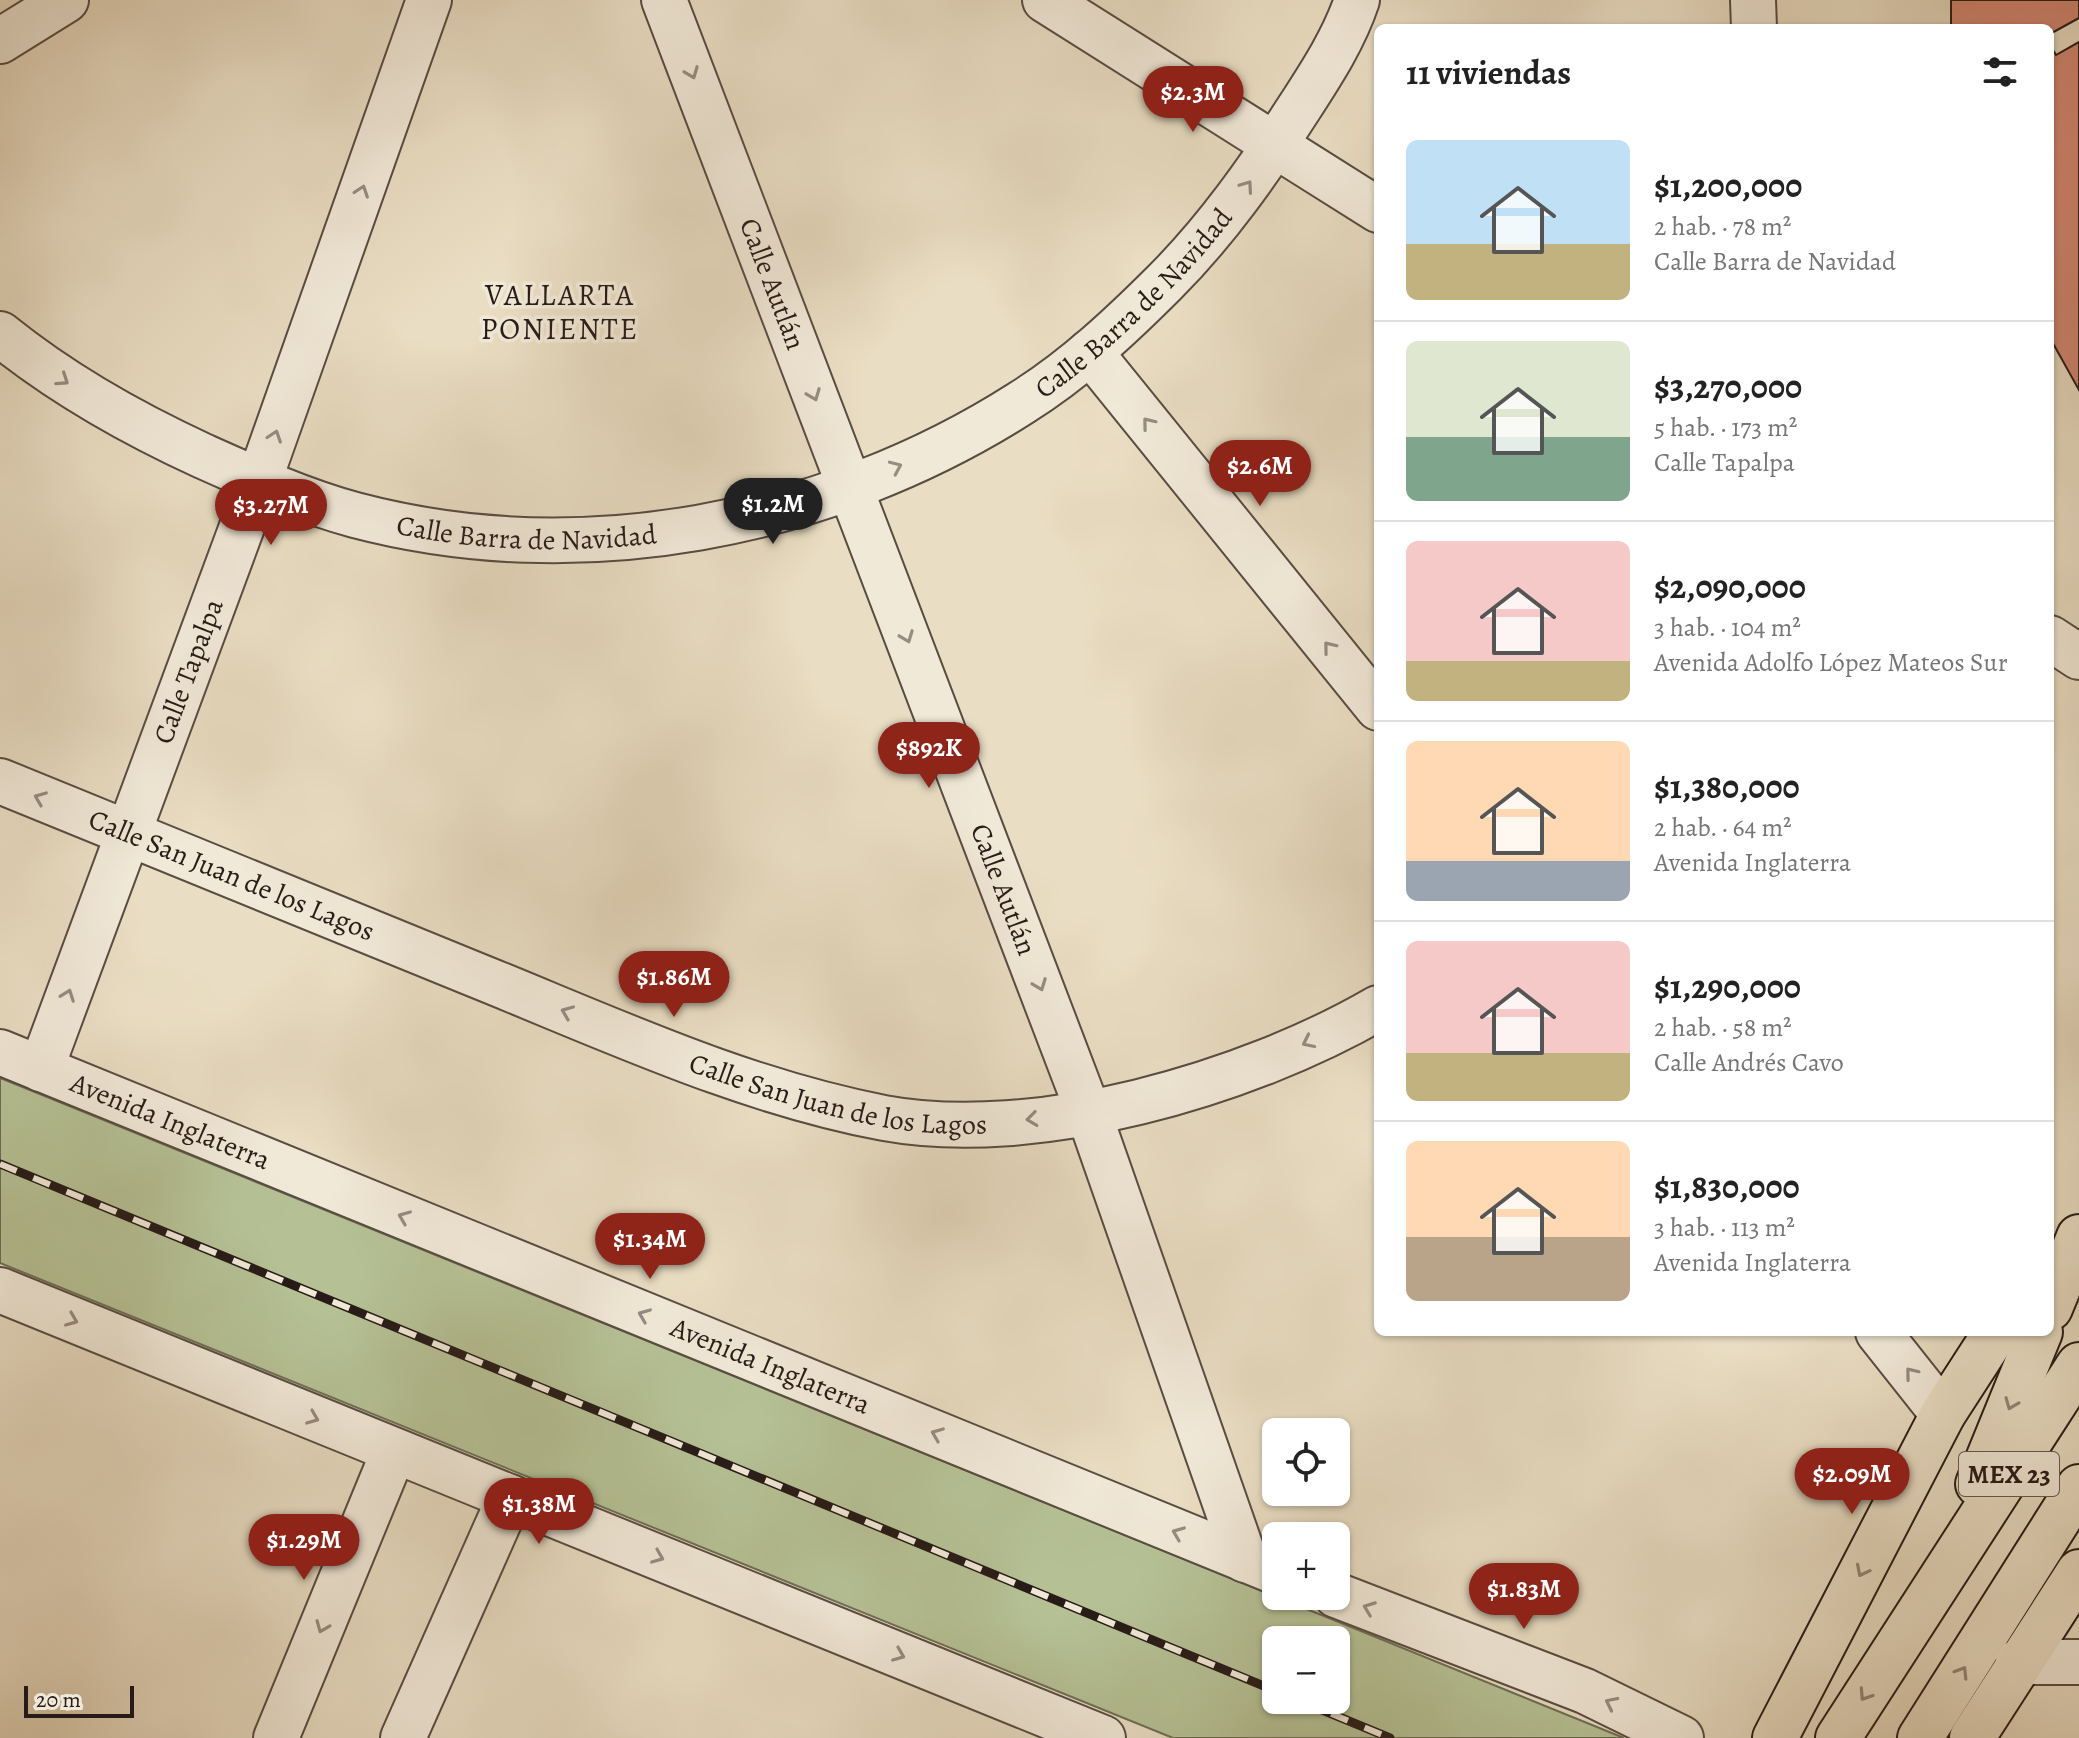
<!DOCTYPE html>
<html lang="es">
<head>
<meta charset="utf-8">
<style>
	body { margin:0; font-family:Alegreya,serif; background:#f6f6f6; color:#222; height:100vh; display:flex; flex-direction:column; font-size:30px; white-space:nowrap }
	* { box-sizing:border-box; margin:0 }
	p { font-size:26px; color:#767676 }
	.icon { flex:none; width:44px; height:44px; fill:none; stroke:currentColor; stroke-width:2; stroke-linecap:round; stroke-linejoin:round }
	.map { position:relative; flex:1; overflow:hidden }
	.panel { position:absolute; left:1374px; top:24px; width:680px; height:1312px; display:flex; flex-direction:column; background:#fff; border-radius:12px; box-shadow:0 2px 6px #0004 }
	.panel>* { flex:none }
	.tools { position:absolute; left:1262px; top:1418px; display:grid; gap:16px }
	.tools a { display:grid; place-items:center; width:88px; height:88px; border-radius:12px; background:#fff; box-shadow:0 2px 6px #0004; font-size:40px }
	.scale { position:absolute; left:24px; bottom:20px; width:110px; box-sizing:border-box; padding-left:8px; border:4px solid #271b17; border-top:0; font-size:22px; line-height:28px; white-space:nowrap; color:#271b17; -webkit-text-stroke:6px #f1e9d8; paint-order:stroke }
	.price { position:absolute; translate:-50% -68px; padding:0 18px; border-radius:28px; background:#8f2418; color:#fff; font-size:26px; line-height:52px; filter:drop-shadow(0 2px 4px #0008) }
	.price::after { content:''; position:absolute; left:50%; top:48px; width:24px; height:18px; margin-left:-12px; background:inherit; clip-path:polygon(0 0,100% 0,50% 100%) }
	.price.current { background:#222; color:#fff }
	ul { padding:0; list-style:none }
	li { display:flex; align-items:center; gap:24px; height:200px; padding:0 32px }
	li+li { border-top:2px solid #e0e0e0 }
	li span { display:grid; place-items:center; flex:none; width:224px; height:160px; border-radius:12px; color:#555 }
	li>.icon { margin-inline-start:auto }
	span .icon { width:96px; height:96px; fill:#fffc; stroke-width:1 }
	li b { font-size:34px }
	h2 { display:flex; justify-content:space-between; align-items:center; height:96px; padding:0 32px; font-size:34px }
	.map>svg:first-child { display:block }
	.green { fill:#b5c195; stroke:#6e6e56; stroke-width:2; fill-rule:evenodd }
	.building { fill:#d38874; stroke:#271b17; stroke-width:2 }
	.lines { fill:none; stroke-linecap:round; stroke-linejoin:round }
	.minor-casing { stroke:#584c42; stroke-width:48 }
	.major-casing { stroke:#271b17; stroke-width:48 }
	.minor { stroke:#f1e9d8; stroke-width:44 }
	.major { stroke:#e9ddc3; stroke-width:44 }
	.rail-casing { stroke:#271b17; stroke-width:9 }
	.rail { stroke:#f1e9d8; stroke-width:6; stroke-dasharray:18; stroke-linecap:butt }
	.oneway { stroke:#968c81 }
	.oneway2 { stroke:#928676 }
	.labels { text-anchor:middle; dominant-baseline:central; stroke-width:7; stroke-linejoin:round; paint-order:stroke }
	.shield { fill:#f1e9d8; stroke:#645951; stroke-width:2 }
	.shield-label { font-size:26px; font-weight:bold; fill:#271b17 }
	.street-label { font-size:28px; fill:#271b17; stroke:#f1e9d8 }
	.neighbourhood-label { font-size:30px; letter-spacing:2px; fill:#271b17; stroke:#f1e9d8 }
</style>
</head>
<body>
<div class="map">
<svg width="2079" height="1738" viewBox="0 0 2079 1738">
	<rect width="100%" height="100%" fill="#e9ddc3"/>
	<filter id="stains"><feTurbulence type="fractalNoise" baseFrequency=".0025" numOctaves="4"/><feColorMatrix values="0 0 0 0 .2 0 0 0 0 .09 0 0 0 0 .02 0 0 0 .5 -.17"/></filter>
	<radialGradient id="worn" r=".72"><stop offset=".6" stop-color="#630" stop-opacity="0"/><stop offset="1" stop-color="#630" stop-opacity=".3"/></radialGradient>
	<!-- green -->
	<path class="green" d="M0,1078l1624,660h-451l-1173,-475zM1276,1640h60v60h-60z"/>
	<!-- building -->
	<g class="building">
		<polygon points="1951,0 2079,0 2079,18 2050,34 2050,28 1951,28"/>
		<polygon points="2079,42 2079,390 2050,338 2050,45 2056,55"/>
	</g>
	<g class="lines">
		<!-- minor casing -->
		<g class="minor-casing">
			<g id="minor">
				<path id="s1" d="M664,0l424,1111 157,449"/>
				<polyline points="1045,0 1378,210"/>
				<polyline points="1753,0 1754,28"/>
				<polyline points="0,41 66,0"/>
				<path id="s2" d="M0,334c62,50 131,89 203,122 49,22 100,45 152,59 224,59 472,12 666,-112 53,-33 100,-77 144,-121 52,-52 94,-112 134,-174 22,-34 45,-69 58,-108"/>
				<polyline points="1090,352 1378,708"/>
				<polyline points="2050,638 2079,657"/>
				<path id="s3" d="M0,781c159,65 318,129 476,194 134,54 266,116 408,143 152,28 363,-34 494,-110"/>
				<path id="s4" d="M0,1052l1276,520"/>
				<path id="s5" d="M41,1069l218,-588 170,-481"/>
				<polyline points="0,1290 1103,1738"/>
				<polyline points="1878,1332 1943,1414"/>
				<polyline points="1336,1595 1585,1691 1681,1738"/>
				<polyline points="2018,1662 2079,1662"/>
				<polyline points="276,1738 394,1451"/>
				<polyline points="403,1738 510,1497"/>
			</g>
		</g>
		<!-- major casing -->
		<g class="major-casing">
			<g id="major">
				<polyline points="2050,1308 2079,1237"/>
				<polyline points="1978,1484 2040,1332"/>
				<polyline points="1775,1738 1943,1414 1996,1332"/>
				<polyline points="1838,1738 2079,1365"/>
				<polyline points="1920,1738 2079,1487"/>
				<polyline points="1972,1738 2079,1572"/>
			</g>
		</g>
		<!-- minor -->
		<use href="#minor" class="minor"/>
		<!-- major -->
		<use href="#major" class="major"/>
		<!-- rail casing -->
		<g class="rail-casing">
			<g id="rail">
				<polyline points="0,1164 1276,1691"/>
				<polyline points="1298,1700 1390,1738"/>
			</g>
		</g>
		<!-- rail -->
		<use href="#rail" class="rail"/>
	</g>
	<!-- one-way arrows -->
	<defs><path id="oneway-chevron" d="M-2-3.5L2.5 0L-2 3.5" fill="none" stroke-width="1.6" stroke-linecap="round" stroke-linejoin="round" transform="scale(2)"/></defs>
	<g class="oneway">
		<use href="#oneway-chevron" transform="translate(692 73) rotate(69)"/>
		<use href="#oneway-chevron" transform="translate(1247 186) rotate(-55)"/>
		<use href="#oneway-chevron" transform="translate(362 191) rotate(-71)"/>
		<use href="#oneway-chevron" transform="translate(63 380) rotate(34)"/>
		<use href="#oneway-chevron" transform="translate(814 395) rotate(69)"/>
		<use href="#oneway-chevron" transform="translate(1148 423) rotate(-129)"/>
		<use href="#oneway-chevron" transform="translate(275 436) rotate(-71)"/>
		<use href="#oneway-chevron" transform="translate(896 467) rotate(-24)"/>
		<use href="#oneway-chevron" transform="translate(907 637) rotate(69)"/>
		<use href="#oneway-chevron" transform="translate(1329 647) rotate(-129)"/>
		<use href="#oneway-chevron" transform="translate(40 798) rotate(-158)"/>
		<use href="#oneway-chevron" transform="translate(1040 985) rotate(69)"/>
		<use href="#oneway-chevron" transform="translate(68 995) rotate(-70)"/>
		<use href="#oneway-chevron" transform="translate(567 1012) rotate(-158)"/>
		<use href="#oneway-chevron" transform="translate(1308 1042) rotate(154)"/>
		<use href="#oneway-chevron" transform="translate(1032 1119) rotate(173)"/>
		<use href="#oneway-chevron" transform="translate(404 1217) rotate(-158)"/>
		<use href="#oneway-chevron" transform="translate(644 1315) rotate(-158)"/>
		<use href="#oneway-chevron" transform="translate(72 1320) rotate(22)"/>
		<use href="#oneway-chevron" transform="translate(1911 1373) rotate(-129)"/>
		<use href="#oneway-chevron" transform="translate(313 1418) rotate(22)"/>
		<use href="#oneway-chevron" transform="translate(937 1434) rotate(-158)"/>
		<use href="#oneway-chevron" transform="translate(1178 1533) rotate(-158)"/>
		<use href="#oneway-chevron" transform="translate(658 1557) rotate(22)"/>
		<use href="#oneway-chevron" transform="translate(1369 1608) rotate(-159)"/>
		<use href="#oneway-chevron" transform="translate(322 1627) rotate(112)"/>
		<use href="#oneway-chevron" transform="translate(899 1655) rotate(22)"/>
		<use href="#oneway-chevron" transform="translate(1611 1703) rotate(-154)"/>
	</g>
	<g class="oneway2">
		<use href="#oneway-chevron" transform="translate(2011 1404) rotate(112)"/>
		<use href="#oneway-chevron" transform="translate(1862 1571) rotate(117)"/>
		<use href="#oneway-chevron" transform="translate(1962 1672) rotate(-58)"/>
		<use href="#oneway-chevron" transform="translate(1865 1695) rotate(123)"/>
	</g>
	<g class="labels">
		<!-- shield labels -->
		<rect class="shield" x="1959" y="1452" width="100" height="44" rx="6"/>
		<g class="shield-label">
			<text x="2009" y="1474">MEX 23</text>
		</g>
		<!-- street labels -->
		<g class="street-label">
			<text stroke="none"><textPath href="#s1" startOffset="304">Calle Autlán</textPath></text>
			<text stroke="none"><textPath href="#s2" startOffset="1246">Calle Barra de Navidad</textPath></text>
			<text stroke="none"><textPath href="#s2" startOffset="574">Calle Barra de Navidad</textPath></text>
			<text stroke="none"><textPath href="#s5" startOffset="424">Calle Tapalpa</textPath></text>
			<text stroke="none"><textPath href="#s3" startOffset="250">Calle San Juan de los Lagos</textPath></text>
			<text stroke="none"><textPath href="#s1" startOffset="952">Calle Autlán</textPath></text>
			<text stroke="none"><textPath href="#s3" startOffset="898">Calle San Juan de los Lagos</textPath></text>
			<text stroke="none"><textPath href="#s4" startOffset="184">Avenida Inglaterra</textPath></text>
			<text stroke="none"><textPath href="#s4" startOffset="832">Avenida Inglaterra</textPath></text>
		</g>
		<!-- neighbourhood labels -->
		<g class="neighbourhood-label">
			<text x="560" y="295">VALLARTA<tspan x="560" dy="34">PONIENTE</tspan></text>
		</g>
	</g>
	<rect width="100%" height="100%" filter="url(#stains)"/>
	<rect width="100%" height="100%" fill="url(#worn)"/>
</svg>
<div class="tools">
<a><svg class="icon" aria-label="locate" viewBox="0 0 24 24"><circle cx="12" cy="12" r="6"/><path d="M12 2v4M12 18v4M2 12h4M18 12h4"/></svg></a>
<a>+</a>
<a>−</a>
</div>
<div class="scale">20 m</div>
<b class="price" style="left:1193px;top:134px">$2.3M</b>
<b class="price" style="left:1260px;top:508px">$2.6M</b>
<b class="price current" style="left:773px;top:546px">$1.2M</b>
<b class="price" style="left:271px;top:547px">$3.27M</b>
<b class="price" style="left:929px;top:790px">$892K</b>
<b class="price" style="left:674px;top:1019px">$1.86M</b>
<b class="price" style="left:650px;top:1281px">$1.34M</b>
<b class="price" style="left:1852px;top:1516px">$2.09M</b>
<b class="price" style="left:539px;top:1546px">$1.38M</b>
<b class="price" style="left:304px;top:1582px">$1.29M</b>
<b class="price" style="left:1524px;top:1631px">$1.83M</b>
<section class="panel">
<h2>11 viviendas<svg class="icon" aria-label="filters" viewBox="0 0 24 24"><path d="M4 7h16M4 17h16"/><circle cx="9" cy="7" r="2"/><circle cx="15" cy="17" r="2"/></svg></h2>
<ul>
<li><span style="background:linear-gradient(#bfe0f5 65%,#c2b280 0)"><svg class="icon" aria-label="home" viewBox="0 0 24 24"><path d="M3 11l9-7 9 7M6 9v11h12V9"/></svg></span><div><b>$1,200,000</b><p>2 hab. · 78 m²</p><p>Calle Barra de Navidad</p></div></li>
<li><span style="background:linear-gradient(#dfe7d0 60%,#7fa58c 0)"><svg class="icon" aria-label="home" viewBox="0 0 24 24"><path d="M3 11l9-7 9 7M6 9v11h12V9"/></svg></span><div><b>$3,270,000</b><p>5 hab. · 173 m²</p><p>Calle Tapalpa</p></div></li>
<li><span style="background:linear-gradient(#f6c9c9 75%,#c2b280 0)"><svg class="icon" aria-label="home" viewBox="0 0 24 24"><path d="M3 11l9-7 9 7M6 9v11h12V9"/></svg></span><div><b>$2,090,000</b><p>3 hab. · 104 m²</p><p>Avenida Adolfo López Mateos Sur</p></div></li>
<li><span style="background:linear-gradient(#ffd9b3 75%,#9aa5b1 0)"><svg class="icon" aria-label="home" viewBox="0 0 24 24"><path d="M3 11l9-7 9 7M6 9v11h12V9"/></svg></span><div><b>$1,380,000</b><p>2 hab. · 64 m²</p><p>Avenida Inglaterra</p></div></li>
<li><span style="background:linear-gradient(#f6c9c9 70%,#c2b280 0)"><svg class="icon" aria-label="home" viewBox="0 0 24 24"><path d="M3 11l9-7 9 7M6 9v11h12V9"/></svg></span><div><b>$1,290,000</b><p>2 hab. · 58 m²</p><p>Calle Andrés Cavo</p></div></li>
<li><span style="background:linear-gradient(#ffd9b3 60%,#b9a48a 0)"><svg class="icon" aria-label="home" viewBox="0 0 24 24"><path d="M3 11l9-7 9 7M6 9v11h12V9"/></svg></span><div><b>$1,830,000</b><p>3 hab. · 113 m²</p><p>Avenida Inglaterra</p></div></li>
</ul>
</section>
</div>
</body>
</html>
